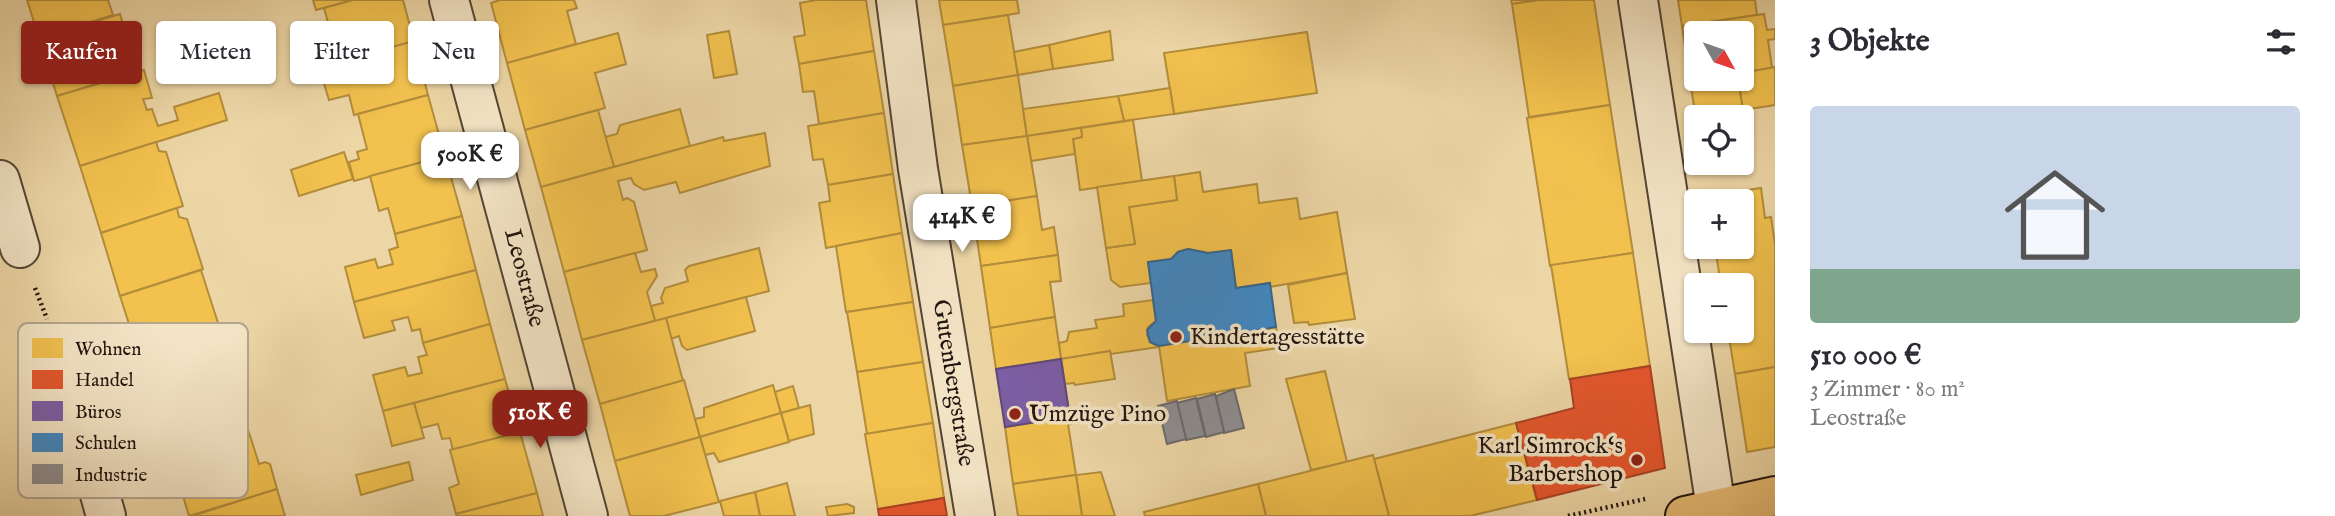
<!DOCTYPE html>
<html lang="de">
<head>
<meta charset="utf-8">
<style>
	body { margin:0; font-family:"IM FELL English",serif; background:#f7f7f7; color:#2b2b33; height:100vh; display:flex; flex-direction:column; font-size:26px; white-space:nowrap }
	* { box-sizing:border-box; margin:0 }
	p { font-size:23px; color:#7c7c81 }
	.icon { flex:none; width:38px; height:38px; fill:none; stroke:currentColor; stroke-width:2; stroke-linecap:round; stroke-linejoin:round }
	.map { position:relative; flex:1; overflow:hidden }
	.details { display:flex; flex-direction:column; background:#fff; width:560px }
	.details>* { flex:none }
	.guide { position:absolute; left:21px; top:21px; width:665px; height:63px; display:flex; gap:14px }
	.needle { width:46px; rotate:130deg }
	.controls { position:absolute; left:1684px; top:21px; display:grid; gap:14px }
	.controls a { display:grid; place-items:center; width:70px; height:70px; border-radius:7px; background:#fff; box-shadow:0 2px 5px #0004; font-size:35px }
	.price { position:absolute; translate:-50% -60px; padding:0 16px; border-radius:14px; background:#fff; color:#222; font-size:23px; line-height:46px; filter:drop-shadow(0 2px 4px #0008) }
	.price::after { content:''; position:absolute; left:50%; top:42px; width:21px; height:16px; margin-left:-10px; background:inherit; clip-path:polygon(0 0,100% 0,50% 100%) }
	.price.on { background:#8f2418; color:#fff }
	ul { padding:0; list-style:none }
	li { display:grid; align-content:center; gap:14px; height:371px; padding:0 35px }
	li+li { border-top:2px solid #e1e1e2 }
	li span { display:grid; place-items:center; height:217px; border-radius:7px; color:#555 }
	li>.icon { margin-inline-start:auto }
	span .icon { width:126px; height:126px; fill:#fffc; stroke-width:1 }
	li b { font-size:30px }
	h2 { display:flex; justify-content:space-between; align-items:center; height:84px; padding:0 35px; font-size:30px }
	.chip { padding:0 24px; border-radius:7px; background:#fff; box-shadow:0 2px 5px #0004; font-size:24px; line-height:63px }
	.chip.on { background:#8f2418; color:#fff }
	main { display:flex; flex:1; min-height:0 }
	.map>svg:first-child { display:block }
	.homes { fill:#f2c14e; stroke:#b38d3b; stroke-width:2 }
	.shops { fill:#e4572e; stroke:#a94325; stroke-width:2 }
	.offices { fill:#7b5ea7; stroke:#60487a; stroke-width:2 }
	.schools { fill:#3f88c5; stroke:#36668f; stroke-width:2 }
	.industry { fill:#8d8d92; stroke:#6c696b; stroke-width:2 }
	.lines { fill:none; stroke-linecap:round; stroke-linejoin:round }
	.minor-casing { stroke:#534536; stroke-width:42 }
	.major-casing { stroke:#201510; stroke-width:42 }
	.path { stroke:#201510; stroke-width:4.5; stroke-dasharray:2 3.5; stroke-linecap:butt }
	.minor { stroke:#f3e4c5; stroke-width:38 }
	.major { stroke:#e6bb73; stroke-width:38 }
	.poi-dot { fill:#8f2418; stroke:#f3e4c5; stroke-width:2.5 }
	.labels { text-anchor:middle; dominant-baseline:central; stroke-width:7; stroke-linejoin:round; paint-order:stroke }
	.street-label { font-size:24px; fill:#201510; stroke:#f3e4c5 }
	.poi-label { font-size:24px; fill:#201510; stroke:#f3e4c5; text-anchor:start }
	.key { fill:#f3e4c5; stroke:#b4a68f; stroke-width:2 }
	.key-label { font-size:19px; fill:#201510 }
</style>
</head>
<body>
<main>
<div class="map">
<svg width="1775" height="516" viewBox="0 0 1775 516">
	<rect width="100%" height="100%" fill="#edd6a6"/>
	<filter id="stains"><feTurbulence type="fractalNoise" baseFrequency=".00286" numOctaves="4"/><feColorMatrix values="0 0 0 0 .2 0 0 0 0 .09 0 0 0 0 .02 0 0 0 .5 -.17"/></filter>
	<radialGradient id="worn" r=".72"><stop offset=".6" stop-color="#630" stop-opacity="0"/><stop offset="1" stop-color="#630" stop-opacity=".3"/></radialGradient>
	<!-- homes -->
	<g class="homes">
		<polygon points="27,0 108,0 113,15 39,38"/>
		<polygon points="313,0 353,0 316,10"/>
		<polygon points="353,0 403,0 414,41 339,62 324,8"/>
		<polygon points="500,0 574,0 577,8 567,11 576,44 507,63 491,3"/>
		<polygon points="816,0 866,0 874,51 799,64 794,37 805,35 800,3"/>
		<polygon points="939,0 1017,0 1019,13 943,25"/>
		<polygon points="1511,0 1539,0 1512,4"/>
		<polygon points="1539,0 1594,0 1610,105 1529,117 1512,4"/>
		<polygon points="1678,0 1755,0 1757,15 1682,26"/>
		<polygon points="120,14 137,72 57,96 39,38"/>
		<polygon points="1764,14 1767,30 1775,29 1775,39 1768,40 1772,68 1741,73 1741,33 1696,33 1696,79 1704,79 1690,81 1682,26"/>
		<polygon points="1008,15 1018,75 953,86 943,25"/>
		<polygon points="330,30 339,62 319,67 310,35"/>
		<polygon points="729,31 737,74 714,78 707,35"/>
		<polygon points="1110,31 1113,60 1053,69 1049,45"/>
		<polygon points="1307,32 1317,93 1174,114 1164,53"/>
		<polygon points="618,33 626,64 595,73 605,108 525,130 507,63"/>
		<polygon points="414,41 428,95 354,115 349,95 329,100 319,67"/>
		<polygon points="1049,45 1053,69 1018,75 1014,52"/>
		<polygon points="874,51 884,113 819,124 814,91 803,92 799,64"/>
		<polygon points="1775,67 1775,105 1743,110 1738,79 1741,79 1741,73"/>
		<polygon points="144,70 152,98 143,99 147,110 152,109 158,126 178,120 174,107 219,93 227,120 80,166 57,96"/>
		<polygon points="1018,75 1027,136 962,145 953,86"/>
		<polygon points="1704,79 1738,79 1751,159 1741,160 1741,117 1696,118 1690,81"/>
		<polygon points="1170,88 1174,114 1124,121 1118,96"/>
		<polygon points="428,95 445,156 354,181 349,162 359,159 357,152 367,149 358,114"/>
		<polygon points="1118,96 1124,121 1027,136 1023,109"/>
		<polygon points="1610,105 1633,253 1550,266 1527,118"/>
		<polygon points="680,109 690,146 614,167 605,137 617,134 620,125"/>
		<polygon points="598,110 614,167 541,187 525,130"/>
		<polygon points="884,113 893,174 828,185 823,159 813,160 808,126"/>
		<polygon points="1133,120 1142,181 1080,190 1073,139 1082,137 1081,128"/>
		<polygon points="1081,128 1082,137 1073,139 1075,154 1031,161 1027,136"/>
		<polygon points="765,133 770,166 680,193 676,182 644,190 634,184 631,178 618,181 623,200 627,198 634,202 647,250 564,272 541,187 723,137 724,141"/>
		<polygon points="1027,136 1037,196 972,206 962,145"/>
		<polygon points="156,142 159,151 166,152 183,206 101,233 80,166"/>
		<polygon points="344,152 353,179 299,196 291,170"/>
		<polygon points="445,156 462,216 395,234 388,208 379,211 370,176"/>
		<polygon points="1200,172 1203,192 1257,184 1259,203 1297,198 1300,219 1337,212 1347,273 1270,287 1270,283 1236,288 1231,250 1208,253 1188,249 1178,252 1171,259 1148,262 1151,283 1120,287 1111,280 1106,248 1135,244 1129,207 1177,200 1174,176"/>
		<polygon points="893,174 902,233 826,248 819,203 830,201 828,185"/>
		<polygon points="1174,176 1177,200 1129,207 1135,244 1106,248 1097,187"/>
		<polygon points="1761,188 1765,218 1771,217 1775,244 1775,367 1735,374 1728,331 1741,331 1741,285 1721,285 1715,247 1741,247 1741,201 1708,201 1708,196"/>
		<polygon points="1037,196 1042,230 1054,227 1058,255 981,266 972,206"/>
		<polygon points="177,208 179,217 187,219 203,269 120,296 101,233"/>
		<polygon points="462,216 476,270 354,302 345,267 375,259 378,268 393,264 389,250 398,247 395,234"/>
		<polygon points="902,233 913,302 846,312 836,246"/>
		<polygon points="759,248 769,291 655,321 651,306 663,303 661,298 665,288 688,281 685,270 689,266"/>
		<polygon points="635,253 641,272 655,269 657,276 647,292 655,321 582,340 564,272"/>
		<polygon points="1633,253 1650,366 1569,379 1551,265"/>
		<polygon points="1058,255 1061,281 1050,282 1055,317 990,328 981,266"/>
		<polygon points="201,270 227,351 146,377 120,296"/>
		<polygon points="476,270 490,324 423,343 420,329 412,331 408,317 392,321 395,330 364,338 354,302"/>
		<polygon points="1347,273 1355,319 1309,325 1308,322 1294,323 1288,285"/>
		<polygon points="746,297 755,331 687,350 682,346 679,336 671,339 666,318"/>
		<polygon points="1153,300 1156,321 1148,327 1147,335 1150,342 1159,347 1111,354 1110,351 1061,359 1059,343 1067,341 1069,332 1097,328 1095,320 1124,316 1123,304"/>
		<polygon points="913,302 923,362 857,372 847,312"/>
		<polygon points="1055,317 1061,359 996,369 990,328"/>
		<polygon points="666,318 683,381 600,404 582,340"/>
		<polygon points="490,324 505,379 383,411 373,375 405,367 408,376 422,373 418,357 427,355 423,343"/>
		<polygon points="1276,327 1279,348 1245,353 1250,386 1167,401 1159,346"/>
		<polygon points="1110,351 1115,379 1075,385 1074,383 1065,384 1061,359"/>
		<polygon points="923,362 933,423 867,434 857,372"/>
		<polygon points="1775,367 1775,447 1747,452 1735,374"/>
		<polygon points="1325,371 1347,462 1311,470 1286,379"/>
		<polygon points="505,379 520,432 453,450 450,438 442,439 438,424 421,428 414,403"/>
		<polygon points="684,380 700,437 615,461 600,404"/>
		<polygon points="773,385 781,413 700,437 695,419 704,417 704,408"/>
		<polygon points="793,386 799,408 781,413 775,392"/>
		<polygon points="414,403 424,438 392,446 383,411"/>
		<polygon points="810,405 814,434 789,441 781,413"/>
		<polygon points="781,413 789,442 719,462 714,453 705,455 700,437"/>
		<polygon points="1077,416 1078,423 1068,424 1076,475 1013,484 1005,427"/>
		<polygon points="246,423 259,464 265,462 270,464 277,489 189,516 168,447"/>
		<polygon points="933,423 944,498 878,509 865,434"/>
		<polygon points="1516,423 1537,500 1470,516 1389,516 1374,459"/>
		<polygon points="520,432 537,493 456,514 449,488 459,484 450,450"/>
		<polygon points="700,437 719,502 664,516 630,516 615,461"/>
		<polygon points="1373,455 1389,516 1266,516 1258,484"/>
		<polygon points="409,462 413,480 361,495 356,475"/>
		<polygon points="1101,472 1115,516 1082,516 1076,475"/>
		<polygon points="1076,475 1082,516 1018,516 1013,484"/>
		<polygon points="787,483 795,516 760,516 755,492"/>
		<polygon points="1258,484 1266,516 1145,516 1144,512"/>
		<polygon points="277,489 285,516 192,516"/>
		<polygon points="755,492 760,516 724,516 720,501"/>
		<polygon points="537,493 543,516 457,516 456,514"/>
		<polygon points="847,504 854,507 854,513 828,516 826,507"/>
	</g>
	<!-- shops -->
	<g class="shops">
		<polygon points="1650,366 1665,468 1537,500 1516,423 1574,408 1570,379"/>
		<polygon points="944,498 947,516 879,516 878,509"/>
	</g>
	<!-- offices -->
	<polygon class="offices" points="1061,359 1070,417 1005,427 996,369"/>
	<!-- schools -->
	<polygon class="schools" points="1188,249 1208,253 1231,250 1236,288 1270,283 1276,327 1159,346 1150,342 1147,330 1156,321 1148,262 1171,259 1178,252"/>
	<!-- industry -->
	<g class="industry">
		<polygon points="1234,389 1244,428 1224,433 1216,396"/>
		<polygon points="1215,394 1224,432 1206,437 1197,399"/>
		<polygon points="1196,398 1205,436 1186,440 1177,403"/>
		<polygon points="1177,401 1186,439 1167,444 1158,406"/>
	</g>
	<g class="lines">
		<!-- minor casing -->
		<g class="minor-casing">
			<g id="minor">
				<polyline points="449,0 588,516"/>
				<polyline points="896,0 918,169 975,516"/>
				<polyline points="1638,0 1716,508"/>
				<polyline points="0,180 20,248"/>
				<polyline points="62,359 106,516"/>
			</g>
		</g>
		<!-- major casing -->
		<g class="major-casing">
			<polyline id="major" points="1685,516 1775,496"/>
		</g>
		<!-- path -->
		<g class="path">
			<polyline points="35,288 47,319"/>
			<polyline points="1568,516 1645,499"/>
		</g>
		<!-- minor -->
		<use href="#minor" class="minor"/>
		<!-- major -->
		<use href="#major" class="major"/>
	</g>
	<!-- markers -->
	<g class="poi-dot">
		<circle cx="1176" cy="337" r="7"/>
		<circle cx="1015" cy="414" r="7"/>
		<circle cx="1637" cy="460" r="7"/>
	</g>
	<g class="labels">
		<!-- street labels -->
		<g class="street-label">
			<text transform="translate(524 278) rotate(75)">Leostraße</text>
			<text transform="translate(953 383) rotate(81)">Gutenbergstraße</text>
		</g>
		<!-- poi labels -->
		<g class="poi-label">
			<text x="1190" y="337">Kindertagesstätte</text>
			<text x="1029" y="414">Umzüge Pino</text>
			<text x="1623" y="446" text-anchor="end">Karl Simrock‘s<tspan x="1623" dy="28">Barbershop</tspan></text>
		</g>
	</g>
	<!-- legend -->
	<rect x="18" y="323" width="230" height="175" rx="10" class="key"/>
	<rect x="32" y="338" width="31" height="20" fill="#f2c14e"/>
	<rect x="32" y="370" width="31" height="19" fill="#e4572e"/>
	<rect x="32" y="401" width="31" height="20" fill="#7b5ea7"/>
	<rect x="32" y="433" width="31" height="19" fill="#3f88c5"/>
	<rect x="32" y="464" width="31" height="20" fill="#8d8d92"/>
	<g class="key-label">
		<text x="75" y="355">Wohnen</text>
		<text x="75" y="386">Handel</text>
		<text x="75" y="418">Büros</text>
		<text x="75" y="449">Schulen</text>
		<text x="75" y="481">Industrie</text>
	</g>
	<rect width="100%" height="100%" filter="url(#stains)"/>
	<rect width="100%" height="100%" fill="url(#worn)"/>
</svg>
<div class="controls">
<a><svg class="needle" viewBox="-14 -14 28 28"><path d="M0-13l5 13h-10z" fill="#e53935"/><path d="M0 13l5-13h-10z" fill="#7c7c81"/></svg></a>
<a><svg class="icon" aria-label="locate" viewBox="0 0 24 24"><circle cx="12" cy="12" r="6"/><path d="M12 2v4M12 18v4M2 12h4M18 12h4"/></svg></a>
<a>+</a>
<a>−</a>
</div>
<b class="price" style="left:470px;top:192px">500K €</b>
<b class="price" style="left:962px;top:254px">414K €</b>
<b class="price on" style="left:540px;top:450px">510K €</b>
<div class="guide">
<a class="chip on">Kaufen</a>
<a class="chip">Mieten</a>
<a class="chip">Filter</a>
<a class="chip">Neu</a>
</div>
</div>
<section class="details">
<h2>3 Objekte<svg class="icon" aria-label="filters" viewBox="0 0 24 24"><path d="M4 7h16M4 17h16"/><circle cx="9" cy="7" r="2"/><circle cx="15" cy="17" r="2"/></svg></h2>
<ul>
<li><span style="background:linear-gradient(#c9d6e8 75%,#7fa58c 0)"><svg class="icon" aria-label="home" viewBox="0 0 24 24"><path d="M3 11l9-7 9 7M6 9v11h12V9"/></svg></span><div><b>510 000 €</b><p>3 Zimmer · 80 m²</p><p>Leostraße</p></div></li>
</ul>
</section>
</main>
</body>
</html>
